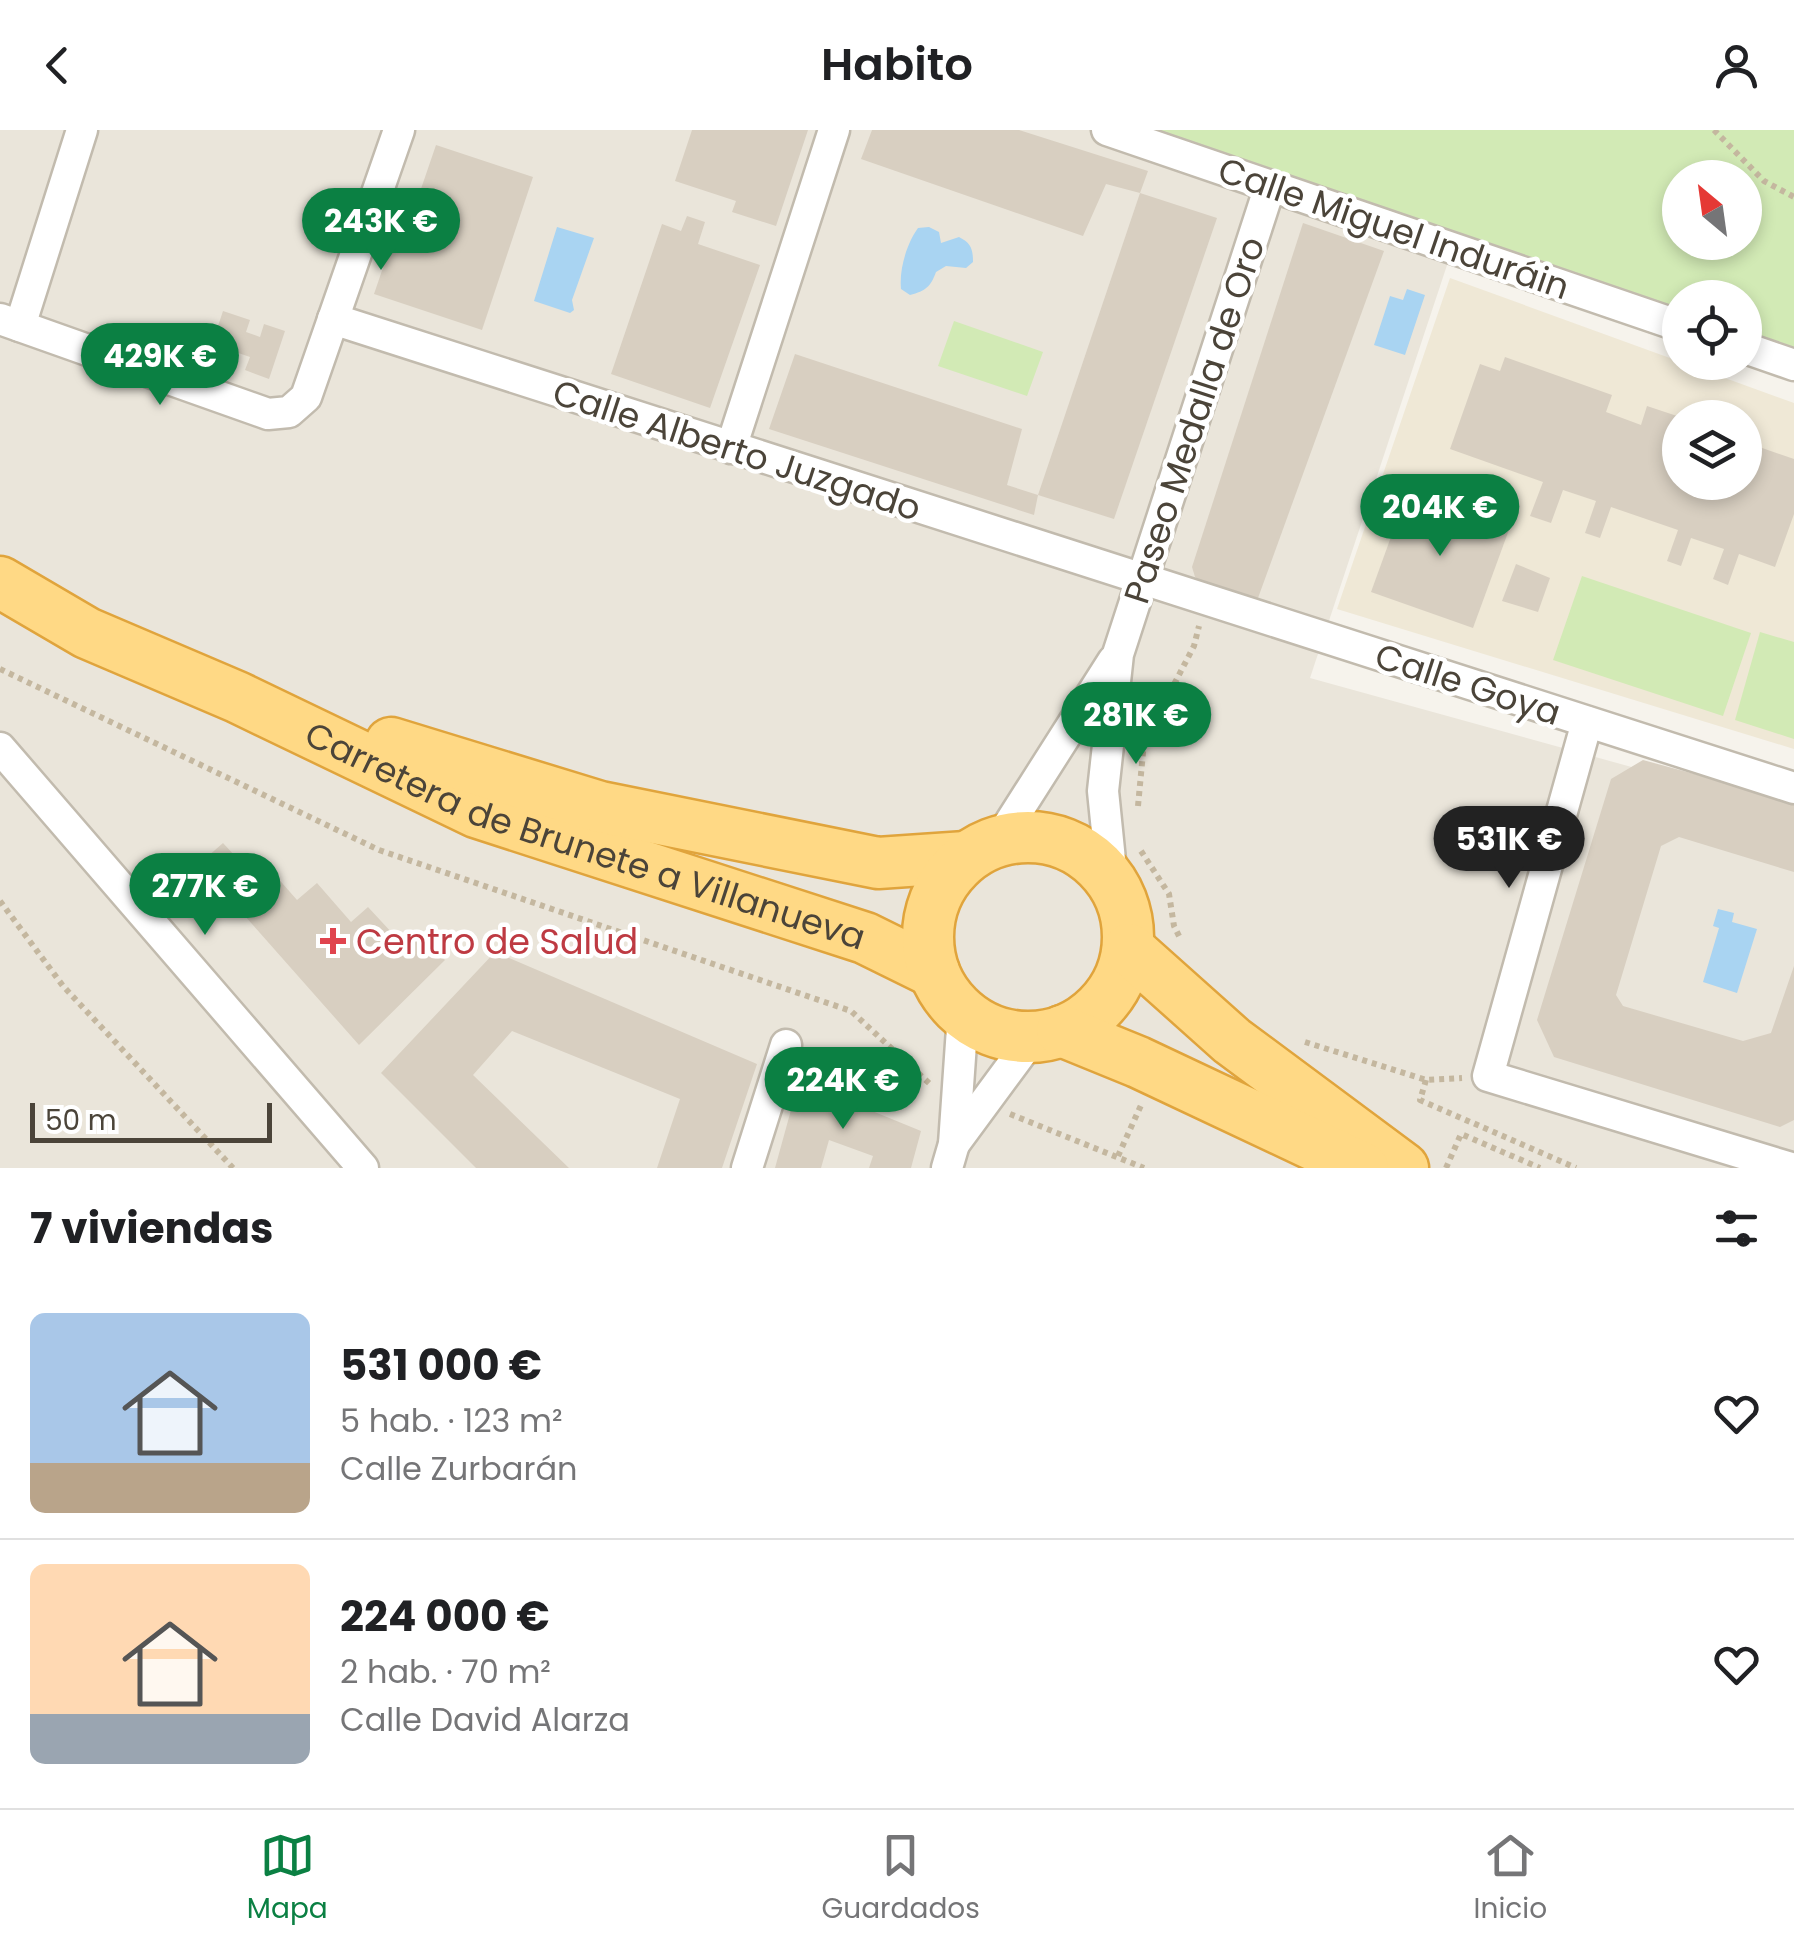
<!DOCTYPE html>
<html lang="es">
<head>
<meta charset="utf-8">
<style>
	body { margin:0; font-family:Poppins,sans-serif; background:#f2f2f2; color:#202124; height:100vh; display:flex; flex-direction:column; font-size:38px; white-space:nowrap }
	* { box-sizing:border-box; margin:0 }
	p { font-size:32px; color:#757577 }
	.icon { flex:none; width:55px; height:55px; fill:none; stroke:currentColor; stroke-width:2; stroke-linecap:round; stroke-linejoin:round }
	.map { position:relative; height:1038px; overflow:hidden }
	.details { display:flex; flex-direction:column; background:#fff; flex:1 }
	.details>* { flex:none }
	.needle { width:65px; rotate:331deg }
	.fabs { position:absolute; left:1662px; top:30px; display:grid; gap:20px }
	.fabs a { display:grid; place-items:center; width:100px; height:100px; border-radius:50%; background:#fff; box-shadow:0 5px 15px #0003; font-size:50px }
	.scale { position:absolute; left:30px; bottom:25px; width:242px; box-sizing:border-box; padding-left:10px; border:5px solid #4b4439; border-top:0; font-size:28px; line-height:35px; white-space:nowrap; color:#4b4439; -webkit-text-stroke:8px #fff; paint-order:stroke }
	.price { position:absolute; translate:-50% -85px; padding:0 22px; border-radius:35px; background:#0b8043; color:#fff; font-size:32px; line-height:65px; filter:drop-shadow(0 2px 5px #0008) }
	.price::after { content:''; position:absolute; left:50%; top:60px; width:30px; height:22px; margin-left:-15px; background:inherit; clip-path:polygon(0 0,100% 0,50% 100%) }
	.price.on { background:#222; color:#fff }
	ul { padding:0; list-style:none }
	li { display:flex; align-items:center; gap:30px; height:250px; padding:0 30px }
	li+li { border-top:2px solid #e0e0e0 }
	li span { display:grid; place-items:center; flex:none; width:280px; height:200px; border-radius:15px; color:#555 }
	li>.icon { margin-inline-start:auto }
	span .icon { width:120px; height:120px; fill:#fffc; stroke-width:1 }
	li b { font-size:42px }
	h2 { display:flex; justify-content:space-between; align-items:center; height:120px; padding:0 30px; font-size:42px }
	header { display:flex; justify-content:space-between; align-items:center; height:130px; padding:0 30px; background:#fff; font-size:45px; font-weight:600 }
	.tab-bar { display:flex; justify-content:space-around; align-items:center; height:140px; border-top:2px solid #e0e0e0; background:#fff; font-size:28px; color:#757577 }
	.tab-bar a { display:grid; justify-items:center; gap:5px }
	.tab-bar .on { color:#0b8043 }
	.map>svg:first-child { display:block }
	.residential { fill:#eae5da }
	.education { fill:#efe8d6; fill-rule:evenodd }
	.green { fill:#d2eab5; fill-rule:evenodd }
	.water { fill:#a9d4f2 }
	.building { fill:#d8cfc1 }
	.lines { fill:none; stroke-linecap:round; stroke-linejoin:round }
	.minor-casing { stroke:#c2bbae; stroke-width:35 }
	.trunk-casing { stroke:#e0a43c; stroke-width:55 }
	.path { stroke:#c4b79f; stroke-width:6; stroke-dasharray:5 5; stroke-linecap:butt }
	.minor { stroke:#fff; stroke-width:30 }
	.trunk { stroke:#ffd985; stroke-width:50 }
	.health-dot { fill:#e0444e; stroke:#fff; stroke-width:4 }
	.labels { text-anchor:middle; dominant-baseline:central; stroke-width:9; stroke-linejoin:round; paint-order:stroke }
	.street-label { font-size:35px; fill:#4b4439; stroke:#fff }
	.health-label { font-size:35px; fill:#be3a42; stroke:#fff; text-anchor:start }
</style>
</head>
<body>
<header><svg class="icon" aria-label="back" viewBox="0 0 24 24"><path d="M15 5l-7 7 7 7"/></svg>Habito<svg class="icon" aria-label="person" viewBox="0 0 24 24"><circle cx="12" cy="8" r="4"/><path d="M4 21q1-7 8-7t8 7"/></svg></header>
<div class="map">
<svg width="1794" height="1038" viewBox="0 0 1794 1038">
	<rect width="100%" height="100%" fill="#f6f3ec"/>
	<!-- residential -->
	<polygon class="residential" points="0,0 1181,0 1461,93 1310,548 1794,682 1794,1038 0,1038"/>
	<!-- education -->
	<path class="education" d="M1450,148l344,125v346l-457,-140zM1680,288h65v64h-65z"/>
	<!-- green -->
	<g class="green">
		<path d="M1107,0h687v235l-49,-17v-50h-65v28zM1680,48h65v64h-65z"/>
		<polygon points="954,191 1043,222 1027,266 938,236"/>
		<polygon points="1582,446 1751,503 1723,586 1553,530"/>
		<polygon points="1760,502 1794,512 1794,609 1735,590"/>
	</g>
	<!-- water -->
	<g class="water">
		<polygon points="557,97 594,108 572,170 574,180 570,183 534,171"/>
		<path d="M929,97l10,5 2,11 18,-6c12,6 14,12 14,25l-7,6 -20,-2 -10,6c-5,14 -10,19 -26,23l-9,-6c-2,-20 6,-46 17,-61z"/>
		<polygon points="1407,159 1425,165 1405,225 1374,215 1390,166 1403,170"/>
		<polygon points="1718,779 1734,783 1732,792 1757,799 1737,863 1703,852 1719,798 1713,796"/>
	</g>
	<!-- building -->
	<g class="building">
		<polygon points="692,0 808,0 776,96 732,82 736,71 675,51"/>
		<polygon points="872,0 1019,0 1148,41 1140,63 1106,54 1083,106 861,29"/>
		<polygon points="436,15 533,47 482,200 374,164 401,85 411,88"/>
		<polygon points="1140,63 1217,88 1114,389 1038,365"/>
		<polygon points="687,86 705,92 698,114 760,135 710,278 611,244 662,94 681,101"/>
		<polygon points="1303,93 1384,121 1258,468 1206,455 1195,447 1192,437"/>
		<polygon points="223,181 250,190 246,202 260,207 264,194 285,201 269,249 245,240 250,227 212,214"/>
		<polygon points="795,224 1022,299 1007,355 1038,365 1034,385 769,299"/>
		<polygon points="1505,227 1612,265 1606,282 1641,295 1647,276 1680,287 1680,352 1745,352 1745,312 1794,329 1794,384 1775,437 1739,424 1728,455 1713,449 1724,419 1691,408 1681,436 1667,431 1678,400 1611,377 1600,408 1585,403 1596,371 1563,360 1551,393 1530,386 1543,352 1450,319 1480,234 1500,241"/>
		<polygon points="1408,360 1510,397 1473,498 1371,462"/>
		<polygon points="1516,434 1550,448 1538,482 1502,471"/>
		<polygon points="1643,630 1794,671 1794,742 1679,707 1661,716 1616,865 1623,876 1743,911 1771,903 1794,836 1794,990 1780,997 1554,927 1537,890 1611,649"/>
		<polygon points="223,713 248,740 261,729 297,770 317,753 351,792 368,777 406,818 418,804 445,830 359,915 199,734"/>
		<polygon points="495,822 757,934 722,1038 657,1038 680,969 512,901 473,945 569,1038 476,1038 381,943"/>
		<polygon points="799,951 921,1001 911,1038 869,1038 873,1026 829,1010 821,1038 775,1038"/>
	</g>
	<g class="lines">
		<!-- minor casing -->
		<g class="minor-casing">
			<g id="minor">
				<polyline points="1107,0 1680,196"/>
				<polyline points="0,189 268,284 289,282 306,267 399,0"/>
				<polyline points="333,189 1794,658"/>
				<polyline points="20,196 82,0"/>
				<polyline points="1745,218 1794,235"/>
				<polyline points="731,318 834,0"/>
				<polyline points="1587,592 1488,946 1791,1038"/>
				<polyline points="0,618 363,1038"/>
				<polyline points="999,710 1113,531"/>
				<polyline points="1112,750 1103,661 1118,524 1270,56"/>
				<polyline points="954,1014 1033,907"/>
				<polyline points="747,1038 786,915"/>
				<polyline points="947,1038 954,1014 963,884"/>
			</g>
		</g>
		<!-- trunk casing -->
		<g class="trunk-casing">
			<g id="trunk">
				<path id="s1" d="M0,452l87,51 150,64 239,115 389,126 69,34"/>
				<polyline points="391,613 600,677 878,733 966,727"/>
				<circle cx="1028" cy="807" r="100"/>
				<polyline points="1129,819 1232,911 1403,1038"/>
				<polyline points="1062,901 1138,932 1363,1038"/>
			</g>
		</g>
		<!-- path -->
		<g class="path">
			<polyline points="1714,0 1764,51 1794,67"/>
			<polyline points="0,539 379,720 851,881 930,954"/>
			<polyline points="1138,676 1144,612 1194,516 1199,496"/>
			<polyline points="1141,721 1169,764 1174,796 1180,808"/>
			<polyline points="0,771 63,856 233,1038"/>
			<polyline points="1305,912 1426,950 1462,948"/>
			<polyline points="1426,950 1420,970 1576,1038"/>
			<polyline points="1010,984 1144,1038"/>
			<polyline points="1118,1026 1142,973"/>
			<polyline points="1446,1038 1461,1004 1540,1038"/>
		</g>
		<!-- minor -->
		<use href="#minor" class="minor"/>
		<!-- trunk -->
		<use href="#trunk" class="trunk"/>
	</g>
	<!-- markers -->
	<path class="health-dot" d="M328 796h10v10h10v10h-10v10h-10v-10h-10v-10h10z"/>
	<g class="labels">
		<!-- street labels -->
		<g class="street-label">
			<text transform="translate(1394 98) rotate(19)">Calle Miguel Induráin</text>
			<text transform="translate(1194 290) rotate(-72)">Paseo Medalla de Oro</text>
			<text transform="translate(737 320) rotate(18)">Calle Alberto Juzgado</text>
			<text transform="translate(1468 554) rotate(18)">Calle Goya</text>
			<text stroke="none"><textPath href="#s1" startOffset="640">Carretera de Brunete a Villanueva</textPath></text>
		</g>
		<!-- health labels -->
		<g class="health-label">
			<text x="356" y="811">Centro de Salud</text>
		</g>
	</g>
</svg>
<div class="fabs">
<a><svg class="needle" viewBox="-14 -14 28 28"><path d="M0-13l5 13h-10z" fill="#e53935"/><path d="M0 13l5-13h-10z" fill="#757577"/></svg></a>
<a><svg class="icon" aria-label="locate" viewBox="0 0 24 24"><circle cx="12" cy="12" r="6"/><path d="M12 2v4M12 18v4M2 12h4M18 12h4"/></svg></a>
<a><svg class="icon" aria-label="layers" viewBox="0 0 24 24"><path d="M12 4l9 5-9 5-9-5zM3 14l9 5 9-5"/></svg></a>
</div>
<div class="scale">50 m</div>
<b class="price" style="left:381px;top:143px">243K €</b>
<b class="price" style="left:160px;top:278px">429K €</b>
<b class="price" style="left:1440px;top:429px">204K €</b>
<b class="price" style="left:1136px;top:637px">281K €</b>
<b class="price on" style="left:1509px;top:761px">531K €</b>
<b class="price" style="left:205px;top:808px">277K €</b>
<b class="price" style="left:843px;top:1002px">224K €</b>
</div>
<section class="details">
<h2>7 viviendas<svg class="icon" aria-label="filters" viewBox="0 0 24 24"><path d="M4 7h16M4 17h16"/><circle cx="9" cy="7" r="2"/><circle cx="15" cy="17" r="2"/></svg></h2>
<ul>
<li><span style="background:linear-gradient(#a9c7e8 75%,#b9a48a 0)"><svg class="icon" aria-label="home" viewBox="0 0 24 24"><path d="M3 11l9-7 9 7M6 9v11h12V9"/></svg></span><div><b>531 000 €</b><p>5 hab. · 123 m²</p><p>Calle Zurbarán</p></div><svg class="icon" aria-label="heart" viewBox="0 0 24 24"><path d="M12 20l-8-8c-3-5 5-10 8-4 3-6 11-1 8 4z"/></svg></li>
<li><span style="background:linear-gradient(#ffd9b3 75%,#9aa5b1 0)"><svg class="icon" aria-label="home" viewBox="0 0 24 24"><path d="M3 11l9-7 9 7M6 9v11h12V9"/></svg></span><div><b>224 000 €</b><p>2 hab. · 70 m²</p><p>Calle David Alarza</p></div><svg class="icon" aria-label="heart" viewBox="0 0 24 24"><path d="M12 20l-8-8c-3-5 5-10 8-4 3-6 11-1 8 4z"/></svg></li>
</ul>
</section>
<nav class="tab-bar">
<a class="on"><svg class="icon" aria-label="map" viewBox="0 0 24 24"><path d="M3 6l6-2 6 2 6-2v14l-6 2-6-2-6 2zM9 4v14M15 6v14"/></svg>Mapa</a>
<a><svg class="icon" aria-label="saved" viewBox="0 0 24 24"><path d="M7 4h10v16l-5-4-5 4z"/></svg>Guardados</a>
<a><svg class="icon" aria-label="home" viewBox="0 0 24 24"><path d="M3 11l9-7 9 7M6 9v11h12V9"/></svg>Inicio</a>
</nav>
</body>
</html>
